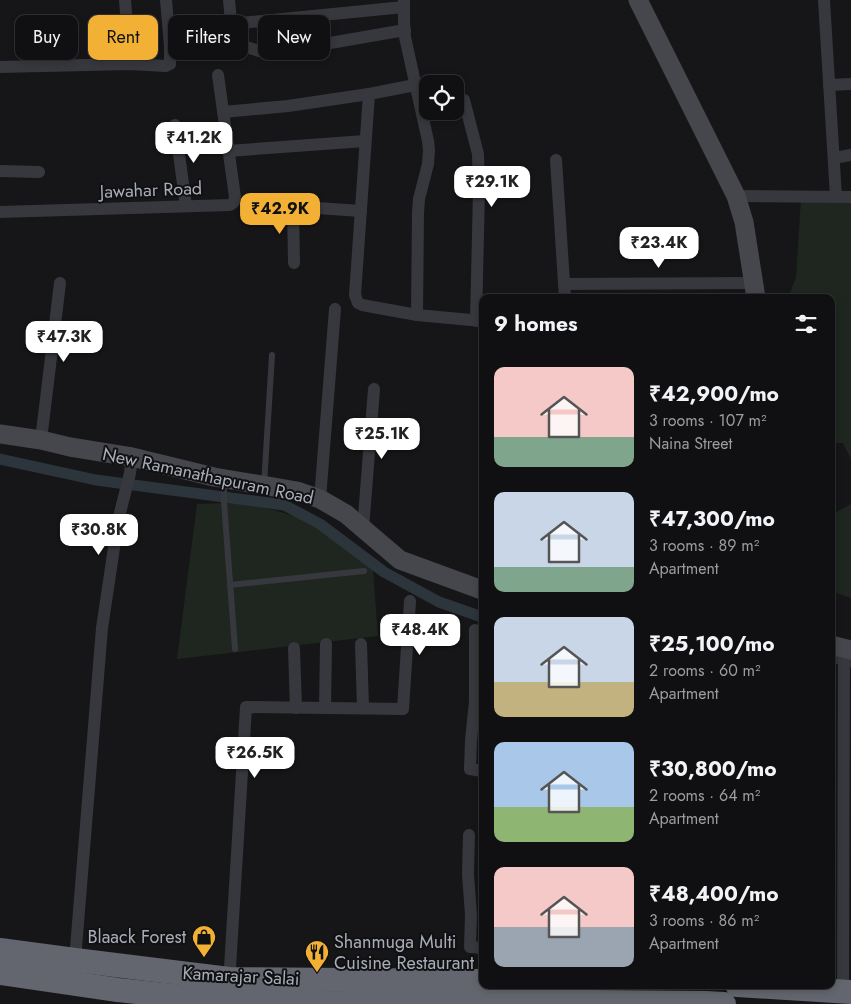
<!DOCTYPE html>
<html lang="en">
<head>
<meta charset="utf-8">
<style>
	body { margin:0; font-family:Jost,sans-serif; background:#19191b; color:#f1f3f6; height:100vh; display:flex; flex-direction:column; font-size:19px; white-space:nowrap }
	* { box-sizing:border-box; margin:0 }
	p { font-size:16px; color:#9c9d9f }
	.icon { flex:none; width:28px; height:28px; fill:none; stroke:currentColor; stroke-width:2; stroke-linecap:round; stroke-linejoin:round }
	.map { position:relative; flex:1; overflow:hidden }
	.panel { position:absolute; left:479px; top:294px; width:356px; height:695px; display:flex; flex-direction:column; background:#101012; border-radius:10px; box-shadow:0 2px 8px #0003,0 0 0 1px #303032 }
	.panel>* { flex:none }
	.banner { position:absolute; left:15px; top:15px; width:389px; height:45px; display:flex; gap:10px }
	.controls { position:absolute; left:419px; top:75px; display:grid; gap:10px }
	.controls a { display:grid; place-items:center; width:45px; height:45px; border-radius:10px; background:#101012; box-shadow:0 2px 8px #0003,0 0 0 1px #303032; font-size:25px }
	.price { position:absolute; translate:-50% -42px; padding:0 11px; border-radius:10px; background:#fff; color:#222; font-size:16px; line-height:32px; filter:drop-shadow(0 1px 2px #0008) }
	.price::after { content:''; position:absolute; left:50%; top:30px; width:15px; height:11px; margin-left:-8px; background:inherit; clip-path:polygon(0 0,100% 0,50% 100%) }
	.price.selected { background:#f2b134; color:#111 }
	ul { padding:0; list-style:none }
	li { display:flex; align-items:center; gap:15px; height:125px; padding:0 15px }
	li span { display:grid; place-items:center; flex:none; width:140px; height:100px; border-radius:10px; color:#555 }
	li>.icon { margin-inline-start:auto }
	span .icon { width:60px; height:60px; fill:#fffc; stroke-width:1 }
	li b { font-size:21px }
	h2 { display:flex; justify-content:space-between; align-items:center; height:60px; padding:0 15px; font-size:21px }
	.chip { padding:0 18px; border-radius:10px; background:#101012; box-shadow:0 2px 8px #0003,0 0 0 1px #303032; font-size:18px; line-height:45px }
	.chip.selected { background:#f2b134; color:#111 }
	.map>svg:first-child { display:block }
	.green { fill:#1e261f }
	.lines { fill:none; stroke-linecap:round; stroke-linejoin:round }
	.canal { stroke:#2c353c; stroke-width:11 }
	.lane { stroke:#37383d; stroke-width:6 }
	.street { stroke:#37383d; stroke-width:12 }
	.secondary { stroke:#45474d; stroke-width:19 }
	.highway { stroke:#63666e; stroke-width:24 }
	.labels { text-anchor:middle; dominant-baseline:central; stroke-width:4; stroke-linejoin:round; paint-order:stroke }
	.street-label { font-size:18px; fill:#a8adb8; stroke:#111113 }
	.poi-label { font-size:18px; fill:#a8adb8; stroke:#111113; text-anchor:end }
</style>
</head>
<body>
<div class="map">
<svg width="851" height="1004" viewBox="0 0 851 1004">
	<rect width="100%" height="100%" fill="#161618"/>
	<!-- green -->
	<g class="green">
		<polygon points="851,197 851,459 843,443 831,443 831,298 788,298 796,277 801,199"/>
		<path d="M197,504c15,0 31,-2 46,0 22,3 45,9 66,18 21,10 46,34 64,48l5,66 -201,23z"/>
		<polygon points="851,504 851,598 831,591 831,515"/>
	</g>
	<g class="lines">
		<!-- canal -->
		<g class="canal">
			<polyline points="0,459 96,480 284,505 320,524 384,572 439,602 482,617"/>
			<polyline points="831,657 851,662"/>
		</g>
		<!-- lane -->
		<g class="lane">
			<polyline points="224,480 224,502 235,649"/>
			<polyline points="264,485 272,355"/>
			<polyline points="230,585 364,571"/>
		</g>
		<!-- street -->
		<g class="street">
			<polyline points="125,0 130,64"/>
			<polyline points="166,0 170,46"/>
			<polyline points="229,0 232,33"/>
			<polyline points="404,0 404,22 405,37 428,141 429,150 428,164 419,199 418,213 417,315 482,321"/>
			<polyline points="824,0 836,197"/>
			<polyline points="231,24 404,7"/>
			<polyline points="232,38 246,47 259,51 307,47 405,30"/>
			<polyline points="0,67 130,64 166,66 170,64 170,46 228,39 232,38"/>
			<polyline points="415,85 369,94 355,295 358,303 362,305 417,315"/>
			<polyline points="829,85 851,84"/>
			<polyline points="464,100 478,154 479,190 476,321"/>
			<polyline points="223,112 288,106 369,94"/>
			<polyline points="175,125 186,206"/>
			<polyline points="228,151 365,141"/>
			<polyline points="834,158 851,155"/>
			<polyline points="556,160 565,298"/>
			<polyline points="0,171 39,172"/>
			<polyline points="736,196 851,197"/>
			<polyline points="259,204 361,211"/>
			<polyline points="293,206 294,263"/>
			<polyline points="0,212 230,205 234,202 235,197 218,75"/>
			<polyline points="564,284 754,283"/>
			<polyline points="41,440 60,283"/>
			<polyline points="320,499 335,309"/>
			<polyline points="363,529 374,389"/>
			<polyline points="475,630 475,702 471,740 470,769 482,771"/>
			<polyline points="361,644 363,708"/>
			<polyline points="294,648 296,708"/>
			<polyline points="325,708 326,644"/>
			<polyline points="469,835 468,874 471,915 470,947 482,948"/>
			<polyline points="75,960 102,628 118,521 130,473 132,457"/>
			<polyline points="229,984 246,707 403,709 410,601"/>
			<polyline points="843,992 844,648"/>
			<polyline points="516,1001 529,985"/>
		</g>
		<!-- secondary -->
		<g class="secondary">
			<polyline points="638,0 736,196 744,222 756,298"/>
			<polyline points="0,434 41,440 70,447 132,457 214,477 297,491 320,499 346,514 400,560 482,590"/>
			<polyline points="831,645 851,650"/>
			<polyline points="505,985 516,1001 517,1004"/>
		</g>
		<!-- highway -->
		<g class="highway">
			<polyline points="0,950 75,960 229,979 482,981"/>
			<polyline points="0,973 118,990 228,1002 398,1004 486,1001 706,1003 724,1004"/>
			<polyline points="737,985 851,992"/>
		</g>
	</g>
	<!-- icons -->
	<defs>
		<g id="shop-pin" transform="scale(1.25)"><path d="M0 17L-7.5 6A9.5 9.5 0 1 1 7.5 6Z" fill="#f2b134" stroke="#111113"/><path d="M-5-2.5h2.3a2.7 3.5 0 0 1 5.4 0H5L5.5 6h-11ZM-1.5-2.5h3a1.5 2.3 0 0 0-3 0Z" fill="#111"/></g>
		<g id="restaurant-pin" transform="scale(1.25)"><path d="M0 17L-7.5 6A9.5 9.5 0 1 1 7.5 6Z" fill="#f2b134" stroke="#111113"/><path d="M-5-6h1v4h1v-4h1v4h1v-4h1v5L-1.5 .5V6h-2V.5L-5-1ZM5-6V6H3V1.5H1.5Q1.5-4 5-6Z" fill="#111"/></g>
	</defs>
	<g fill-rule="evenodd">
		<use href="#shop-pin" x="204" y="937"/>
		<use href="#restaurant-pin" x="317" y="952"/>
	</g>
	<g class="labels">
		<!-- street labels -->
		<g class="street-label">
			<text transform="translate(151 190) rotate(-2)">Jawahar Road</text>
			<text transform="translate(208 476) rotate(12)">New Ramanathapuram Road</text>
			<text transform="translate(241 976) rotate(3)">Kamarajar Salai</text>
		</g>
		<!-- poi labels -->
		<g class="poi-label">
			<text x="186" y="937">Blaack Forest</text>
			<text x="334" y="942" text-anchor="start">Shanmuga Multi<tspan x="334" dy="21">Cuisine Restaurant</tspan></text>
		</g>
	</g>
</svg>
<div class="controls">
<a><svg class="icon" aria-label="locate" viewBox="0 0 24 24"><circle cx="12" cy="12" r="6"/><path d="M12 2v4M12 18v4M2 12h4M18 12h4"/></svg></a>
</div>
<b class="price" style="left:194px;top:164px">₹41.2K</b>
<b class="price" style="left:492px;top:208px">₹29.1K</b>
<b class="price selected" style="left:280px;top:235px">₹42.9K</b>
<b class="price" style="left:659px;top:269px">₹23.4K</b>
<b class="price" style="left:64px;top:363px">₹47.3K</b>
<b class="price" style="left:382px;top:460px">₹25.1K</b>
<b class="price" style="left:99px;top:556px">₹30.8K</b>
<b class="price" style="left:420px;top:656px">₹48.4K</b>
<b class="price" style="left:255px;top:779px">₹26.5K</b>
<div class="banner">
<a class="chip">Buy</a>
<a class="chip selected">Rent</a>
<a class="chip">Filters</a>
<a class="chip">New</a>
</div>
<section class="panel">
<h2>9 homes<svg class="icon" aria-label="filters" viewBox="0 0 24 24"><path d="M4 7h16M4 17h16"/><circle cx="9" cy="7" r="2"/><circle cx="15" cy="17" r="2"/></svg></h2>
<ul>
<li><span style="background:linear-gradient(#f6c9c9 70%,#7fa58c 0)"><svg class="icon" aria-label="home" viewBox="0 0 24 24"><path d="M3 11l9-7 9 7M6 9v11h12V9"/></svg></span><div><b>₹42,900/mo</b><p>3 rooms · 107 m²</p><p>Naina Street</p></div></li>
<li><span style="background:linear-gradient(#c9d6e8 75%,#7fa58c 0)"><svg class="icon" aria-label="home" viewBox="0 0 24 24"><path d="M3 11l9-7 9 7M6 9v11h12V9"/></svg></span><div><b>₹47,300/mo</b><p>3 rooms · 89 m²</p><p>Apartment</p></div></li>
<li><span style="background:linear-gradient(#c9d6e8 65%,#c2b280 0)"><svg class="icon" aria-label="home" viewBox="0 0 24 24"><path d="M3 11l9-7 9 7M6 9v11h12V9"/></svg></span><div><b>₹25,100/mo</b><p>2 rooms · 60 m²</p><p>Apartment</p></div></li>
<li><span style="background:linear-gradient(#a9c7e8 65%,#8fb573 0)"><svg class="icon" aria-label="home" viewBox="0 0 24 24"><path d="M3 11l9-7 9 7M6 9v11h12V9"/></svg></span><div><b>₹30,800/mo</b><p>2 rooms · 64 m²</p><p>Apartment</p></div></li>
<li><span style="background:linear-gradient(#f6c9c9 60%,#9aa5b1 0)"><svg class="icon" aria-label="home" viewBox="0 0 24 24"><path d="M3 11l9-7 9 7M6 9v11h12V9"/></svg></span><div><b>₹48,400/mo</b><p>3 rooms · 86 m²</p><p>Apartment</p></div></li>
</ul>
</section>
</div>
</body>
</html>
